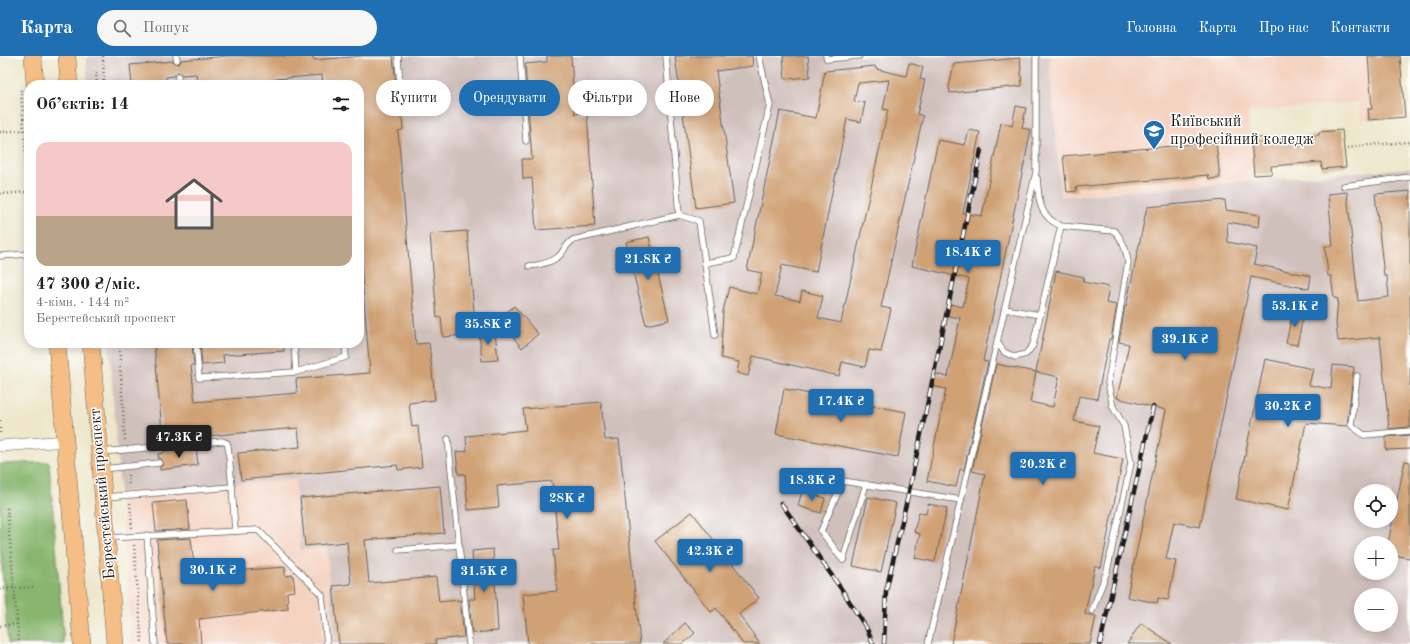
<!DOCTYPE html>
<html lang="uk">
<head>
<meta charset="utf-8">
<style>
	body { margin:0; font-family:"Old Standard TT",serif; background:#f6f6f6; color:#202124; height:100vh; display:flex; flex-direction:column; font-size:15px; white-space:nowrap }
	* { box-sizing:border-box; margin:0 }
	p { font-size:13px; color:#757577 }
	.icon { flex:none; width:22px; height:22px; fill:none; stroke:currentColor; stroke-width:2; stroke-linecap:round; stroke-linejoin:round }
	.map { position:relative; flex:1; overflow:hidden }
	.details { position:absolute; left:24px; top:24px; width:340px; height:268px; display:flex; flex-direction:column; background:#fff; border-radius:16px; box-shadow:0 2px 10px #0003 }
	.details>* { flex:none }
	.banner { position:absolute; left:376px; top:24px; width:380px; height:36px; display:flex; gap:8px }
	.buttons { position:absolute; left:1354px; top:428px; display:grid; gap:8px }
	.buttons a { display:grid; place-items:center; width:44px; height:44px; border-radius:50%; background:#fff; box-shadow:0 2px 10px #0003; font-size:20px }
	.price { position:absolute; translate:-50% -34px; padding:0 9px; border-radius:4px; background:#1f6fb2; color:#fff; font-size:13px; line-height:26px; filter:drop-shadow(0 1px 2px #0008) }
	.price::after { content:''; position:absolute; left:50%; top:24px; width:12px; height:9px; margin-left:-6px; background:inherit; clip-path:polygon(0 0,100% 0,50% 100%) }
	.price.active { background:#222; color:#fff }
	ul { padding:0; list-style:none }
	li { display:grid; align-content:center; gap:8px; height:212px; padding:0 12px }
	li+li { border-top:1px solid #e0e0e0 }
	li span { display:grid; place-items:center; height:124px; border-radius:12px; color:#555 }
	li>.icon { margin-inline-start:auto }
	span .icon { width:72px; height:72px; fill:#fffc; stroke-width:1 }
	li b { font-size:17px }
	h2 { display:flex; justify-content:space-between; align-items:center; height:48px; padding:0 12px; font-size:17px }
	.chip { padding:0 14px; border-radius:18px; background:#fff; box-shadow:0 2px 10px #0003; font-size:14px; line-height:36px }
	.chip.active { background:#1f6fb2; color:#fff }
	header { display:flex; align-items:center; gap:24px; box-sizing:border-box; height:56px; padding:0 20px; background:#1f6fb2; color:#fff }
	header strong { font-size:19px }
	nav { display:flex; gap:22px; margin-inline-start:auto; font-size:14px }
	.search { width:280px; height:36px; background:#f6f6f6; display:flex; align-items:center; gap:10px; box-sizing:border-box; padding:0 14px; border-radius:22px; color:#757577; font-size:15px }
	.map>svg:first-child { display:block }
	.built { fill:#f4d3c1 }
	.industrial { fill:#d0c0bc; fill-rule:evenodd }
	.forest { fill:#88b66e; stroke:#526945 }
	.building { fill:#d0a174; fill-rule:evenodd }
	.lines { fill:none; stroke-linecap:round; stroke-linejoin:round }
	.lane-casing { stroke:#66635a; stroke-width:7 }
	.street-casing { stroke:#66635a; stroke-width:12 }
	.primary-casing { stroke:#66635a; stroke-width:18 }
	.path { stroke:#66635a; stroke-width:2.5; stroke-dasharray:1 3; stroke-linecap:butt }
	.lane { stroke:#fff; stroke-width:5.5 }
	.street { stroke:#fff; stroke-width:11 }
	.primary { stroke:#f6be87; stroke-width:17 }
	.rail-casing { stroke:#1c1c1c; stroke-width:4.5 }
	.rail { stroke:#fff; stroke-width:3; stroke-dasharray:9; stroke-linecap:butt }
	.labels { text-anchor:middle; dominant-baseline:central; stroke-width:3; stroke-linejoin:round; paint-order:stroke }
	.poi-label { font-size:16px; fill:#1c1c1c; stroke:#fff; text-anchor:start }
	.street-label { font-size:16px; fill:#1c1c1c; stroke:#fff }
</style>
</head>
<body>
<header>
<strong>Карта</strong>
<div class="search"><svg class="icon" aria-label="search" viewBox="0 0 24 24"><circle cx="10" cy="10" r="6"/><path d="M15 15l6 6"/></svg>Пошук</div>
<nav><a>Головна</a><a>Карта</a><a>Про нас</a><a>Контакти</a></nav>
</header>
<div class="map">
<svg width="1410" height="588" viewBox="0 0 1410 588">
	<rect width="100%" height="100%" fill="#fff"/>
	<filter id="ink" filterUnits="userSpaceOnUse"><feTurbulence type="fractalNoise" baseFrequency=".025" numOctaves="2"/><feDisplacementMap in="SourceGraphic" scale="8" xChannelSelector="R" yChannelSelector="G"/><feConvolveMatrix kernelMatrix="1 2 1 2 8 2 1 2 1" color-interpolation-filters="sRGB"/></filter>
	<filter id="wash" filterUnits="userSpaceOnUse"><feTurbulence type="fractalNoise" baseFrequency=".012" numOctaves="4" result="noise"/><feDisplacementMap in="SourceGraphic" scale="16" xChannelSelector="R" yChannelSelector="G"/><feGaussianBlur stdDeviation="0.9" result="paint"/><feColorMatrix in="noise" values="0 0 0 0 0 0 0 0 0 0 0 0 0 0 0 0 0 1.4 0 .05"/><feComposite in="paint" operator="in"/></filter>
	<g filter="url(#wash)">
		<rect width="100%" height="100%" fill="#eee7cc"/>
		<!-- built -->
		<g class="built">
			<polygon points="1049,0 1400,0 1405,61 1361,64 1359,46 1248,56 1254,125 1061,141"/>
			<polygon points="295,422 300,494 327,492 334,588 132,588 120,436"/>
		</g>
		<!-- industrial -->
		<path class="industrial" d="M89,0h960l12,141 349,-29v476h-1076l-7,-96 -27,2 -5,-71 -175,13 -11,-149h250v-258h-271l-2,-25zM1361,435h30v30h-30zM1361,487h30v30h-30zM1361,539h30v30h-30z"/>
		<!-- forest -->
		<polygon class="forest" points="49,406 64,588 8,588 0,486 0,408"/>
		<g id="blocks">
			<!-- building -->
			<g class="building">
				<polygon points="228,0 313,0 313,4 363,0 393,0 396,30 389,30 391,56 398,58 402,63 403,74 398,75 416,288 429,287 435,344 409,347 412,371 418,370 422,411 398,414 397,409 241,424 238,397 300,391 298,372 194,381 195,383 163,386 154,287 192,287 194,309 191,309 195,346 297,337 296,323 370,317 361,209 359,209 359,60 360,60 359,29 323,29 322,19 276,23 277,27 256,29 236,29 236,25 197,28 196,18 182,19 178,16 176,17 174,20 166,21 166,29 132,29 130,9 173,5 174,7 178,8 180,7 181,4"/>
				<polygon points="547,0 571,0 575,58 587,57 595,170 536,174 532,122 523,123 522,103 532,103 525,8 547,6"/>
				<polygon points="675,0 752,0 753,10 716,15 734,147 696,152"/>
				<polygon points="783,0 808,0 810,21 785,23"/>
				<polygon points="1368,0 1400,0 1405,61 1369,64 1368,53 1372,53"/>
				<polygon points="1020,2 1022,30 950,37 949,31 954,8"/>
				<path d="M909,7l14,4 -3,12 5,1 -8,34 6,2 -42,191 10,2 -10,43 -12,-2 -4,17 -23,-5 -3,14 -86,-20 -5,20 -11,-3 2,-11 -18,-4 2,-47 6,-24 28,7 5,-21 -15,-3 33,-159 36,7 9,-47 50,-5 1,3 30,7zM889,24l-6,29 5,1 -47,213 -23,-5 5,-22 -21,-5 -2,10 -25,-5 7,-31 34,7 31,-153 14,3 4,-19 -11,-2 4,-18z"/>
				<polygon points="1016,50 1026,52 1022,72 1031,74 983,305 988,306 964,414 960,413 956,431 927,425 946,333 933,330 935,318 948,321 960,262 948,260 950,248 963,251 969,223 912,210 938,84 965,89 969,74 980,76 963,157 982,160 1001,67 1012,70"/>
				<polygon points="1342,74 1346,111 1322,113 1321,106 1271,110 1272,118 1254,119 1251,83 1267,81 1268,84 1319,79 1319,76"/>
				<polygon points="1216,86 1220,122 1209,123 1208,119 1076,131 1077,135 1067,136 1063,100"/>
				<polygon points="1410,135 1410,371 1389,373 1380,281 1338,285 1336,268 1338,243 1334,242 1331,220 1328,220 1325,190 1333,190 1328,138 1347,136 1358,245 1389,241 1387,220 1384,220 1375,138"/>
				<polygon points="1225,144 1226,154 1260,159 1259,171 1227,166 1228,186 1257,192 1254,208 1311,220 1309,233 1251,221 1200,471 1174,466 1166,503 1176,505 1168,544 1158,542 1157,547 1127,541 1166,354 1117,342 1129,288 1119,286 1125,250 1126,251 1147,151"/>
				<polygon points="467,175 476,278 443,281 441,261 437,262 430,178"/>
				<polygon points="649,181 669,264 646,269 626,186"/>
				<path d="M1056,215l28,6 -1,5 26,5 -3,16 11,2 -6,34h-2l-12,60 -18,-3 -5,25 25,5 -6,27 30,6 -22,109 -6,-2 -10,48 11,2 -6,28h-139l34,-170 -13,-3 24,-107 40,8zM1036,316l23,5 -6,30 -23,-5z"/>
				<polygon points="514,250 538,278 522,292 499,264"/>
				<polygon points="1293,254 1304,257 1297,289 1286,287"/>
				<polygon points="495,275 498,304 482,305 479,276"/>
				<polygon points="200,287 284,287 284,295 223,299 224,307 202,309"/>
				<polygon points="1265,303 1313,313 1309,329 1331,333 1333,309 1354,311 1347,370 1306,367 1288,454 1236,443"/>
				<polygon points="784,333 906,356 898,401 776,378"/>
				<polygon points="601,346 605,384 619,383 640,588 528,588 523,538 557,535 553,494 559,494 552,425 497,430 499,451 468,454 465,418 458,418 456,396 467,395 466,380 526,374 523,353"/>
				<polygon points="1410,379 1410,393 1386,394 1386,381"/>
				<polygon points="196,392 198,409 160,414 160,411 163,409 163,406 161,403 159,403 158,398 164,397 164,395"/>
				<polygon points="1405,405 1410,406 1410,502 1391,499 1391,487 1388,487"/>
				<polygon points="440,430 444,477 365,484 369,527 436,521 439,546 460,544 464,581 435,584 436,588 339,588 333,530 351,528 347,486 305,490 300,442"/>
				<polygon points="802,435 825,442 821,457 798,450"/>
				<polygon points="868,441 896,447 881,516 853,510"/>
				<polygon points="187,444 190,473 156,475 153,447"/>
				<polygon points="928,448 947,452 935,506 915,502 920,478 914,476 919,456 926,458"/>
				<polygon points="692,456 759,542 739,558 760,588 743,588 716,552 711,556 655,485"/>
				<polygon points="191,482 195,518 285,511 285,520 293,519 295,535 287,536 288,553 199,563 201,588 167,588 157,484"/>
				<polygon points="493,493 498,575 472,577 469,543 475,543 472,495"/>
				<polygon points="685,567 695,577 683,588 663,588"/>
				<polygon points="1141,567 1172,588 1127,588"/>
			</g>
		</g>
	</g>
	<g filter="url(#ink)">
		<use href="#blocks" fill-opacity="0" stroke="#66635a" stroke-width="1"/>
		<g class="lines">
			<!-- lane casing -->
			<g class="lane-casing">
				<g id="lane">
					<polyline points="176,0 177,4"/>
					<polyline points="398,0 401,47"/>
					<polyline points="520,0 526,85"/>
					<polyline points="666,0 679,159"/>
					<polyline points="826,0 827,3 859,0"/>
					<polyline points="178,20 178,29"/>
					<path d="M1037,122c2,22 1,38 24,48l54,5c8,10 11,18 13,31l-20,121 5,24 11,19 7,37 -24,108 -15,40"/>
					<polyline points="1344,130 1410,121"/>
					<polyline points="0,200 29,198"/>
					<polyline points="705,207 734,202 770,49 759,0"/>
					<path d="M529,210c11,-1 24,-3 32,-12 4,-6 6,-10 12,-14l106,-25 20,6 16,114"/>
					<polyline points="1005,253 1040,259"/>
					<polyline points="997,286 1004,296 1015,301 1026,298 1033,289 1061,170"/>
					<polyline points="196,287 199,322 296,316 346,301 345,287"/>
					<polyline points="294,287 296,316"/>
					<polyline points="1357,320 1351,369 1364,379 1410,375"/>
					<polyline points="448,383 469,588"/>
					<polyline points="101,396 222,385 227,387 228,390 232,431"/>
					<polyline points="103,413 159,407"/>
					<polyline points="105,441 232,431 235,475"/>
					<polyline points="147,479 155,588"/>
					<polyline points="107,482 258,474 322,539 327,588"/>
					<polyline points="398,494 459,489"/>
					<polyline points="843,504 821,475 843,425 961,444"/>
					<polyline points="843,504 866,428"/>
					<polyline points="928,588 1036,116 1036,0"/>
				</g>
			</g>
			<!-- street casing -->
			<g class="street-casing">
				<polyline id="street" points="0,390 66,385"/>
			</g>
			<!-- primary casing -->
			<g class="primary-casing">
				<g id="primary">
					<polyline points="33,0 35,29"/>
					<polyline points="67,0 69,29"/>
					<polyline points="57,287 82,588"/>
					<polyline points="91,287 115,588"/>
				</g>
			</g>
			<!-- path -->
			<g class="path">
				<polyline points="103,0 104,29"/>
				<polyline points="96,16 97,29"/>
				<polyline points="21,34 29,140"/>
				<polyline points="0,76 24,74"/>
				<polyline points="1344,94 1357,90 1410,86"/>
				<polyline points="0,138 29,136"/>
				<polyline points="119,287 125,386"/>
				<polyline points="0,364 0,378"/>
				<polyline points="128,419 129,430"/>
				<polyline points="130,447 132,472"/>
				<polyline points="7,452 19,588"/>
				<polyline points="134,489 142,588"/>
				<polyline points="0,533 35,531"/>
				<polyline points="0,570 17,568"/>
			</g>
			<!-- lane -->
			<use href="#lane" class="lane"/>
			<!-- street -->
			<use href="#street" class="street"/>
			<!-- primary -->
			<use href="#primary" class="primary"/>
			<!-- rail casing -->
			<g class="rail-casing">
				<g id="rail">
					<polyline points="781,447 842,534 867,573 873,588"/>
					<polyline points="884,588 886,535 909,435 981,94"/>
					<polyline points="1100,588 1153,351"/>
				</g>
			</g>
			<!-- rail -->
			<use href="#rail" class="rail"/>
		</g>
	</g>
	<!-- icons -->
	<defs>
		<g id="university-pin" transform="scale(1.15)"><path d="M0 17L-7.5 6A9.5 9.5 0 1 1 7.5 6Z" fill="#1f6fb2" stroke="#fff"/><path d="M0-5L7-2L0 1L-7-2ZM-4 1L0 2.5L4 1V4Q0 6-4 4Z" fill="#fff"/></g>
	</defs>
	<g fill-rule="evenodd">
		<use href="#university-pin" x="1154" y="75"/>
	</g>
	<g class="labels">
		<!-- poi labels -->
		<g class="poi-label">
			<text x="1170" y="66">Київський<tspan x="1170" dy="18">професійний коледж</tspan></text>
		</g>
		<!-- street labels -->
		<g class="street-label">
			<text transform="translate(103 438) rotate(-95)">Берестейський проспект</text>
		</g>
	</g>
</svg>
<div class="buttons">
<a><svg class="icon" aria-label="locate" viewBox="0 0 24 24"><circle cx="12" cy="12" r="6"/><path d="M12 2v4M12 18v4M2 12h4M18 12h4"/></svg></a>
<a>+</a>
<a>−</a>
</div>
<b class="price" style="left:968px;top:218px">18.4K ₴</b>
<b class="price" style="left:648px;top:225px">21.8K ₴</b>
<b class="price" style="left:1295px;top:272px">53.1K ₴</b>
<b class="price" style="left:488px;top:290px">35.8K ₴</b>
<b class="price" style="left:1185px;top:305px">39.1K ₴</b>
<b class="price" style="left:841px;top:367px">17.4K ₴</b>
<b class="price" style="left:1288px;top:372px">30.2K ₴</b>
<b class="price active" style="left:179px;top:403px">47.3K ₴</b>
<b class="price" style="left:1043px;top:430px">20.2K ₴</b>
<b class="price" style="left:812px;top:446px">18.3K ₴</b>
<b class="price" style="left:567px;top:464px">28K ₴</b>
<b class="price" style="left:710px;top:517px">42.3K ₴</b>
<b class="price" style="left:213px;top:536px">30.1K ₴</b>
<b class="price" style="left:484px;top:537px">31.5K ₴</b>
<div class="banner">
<a class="chip">Купити</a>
<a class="chip active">Орендувати</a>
<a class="chip">Фільтри</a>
<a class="chip">Нове</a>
</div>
<section class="details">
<h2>Об’єктів: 14<svg class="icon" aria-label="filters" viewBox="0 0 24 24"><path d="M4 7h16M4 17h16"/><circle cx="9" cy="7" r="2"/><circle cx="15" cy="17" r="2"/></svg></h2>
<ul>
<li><span style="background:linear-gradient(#f6c9c9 60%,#b9a48a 0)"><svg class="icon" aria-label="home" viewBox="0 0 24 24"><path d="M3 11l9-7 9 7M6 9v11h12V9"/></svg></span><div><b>47 300 ₴/міс.</b><p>4-кімн. · 144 m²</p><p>Берестейський проспект</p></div></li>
</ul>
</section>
</div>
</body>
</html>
